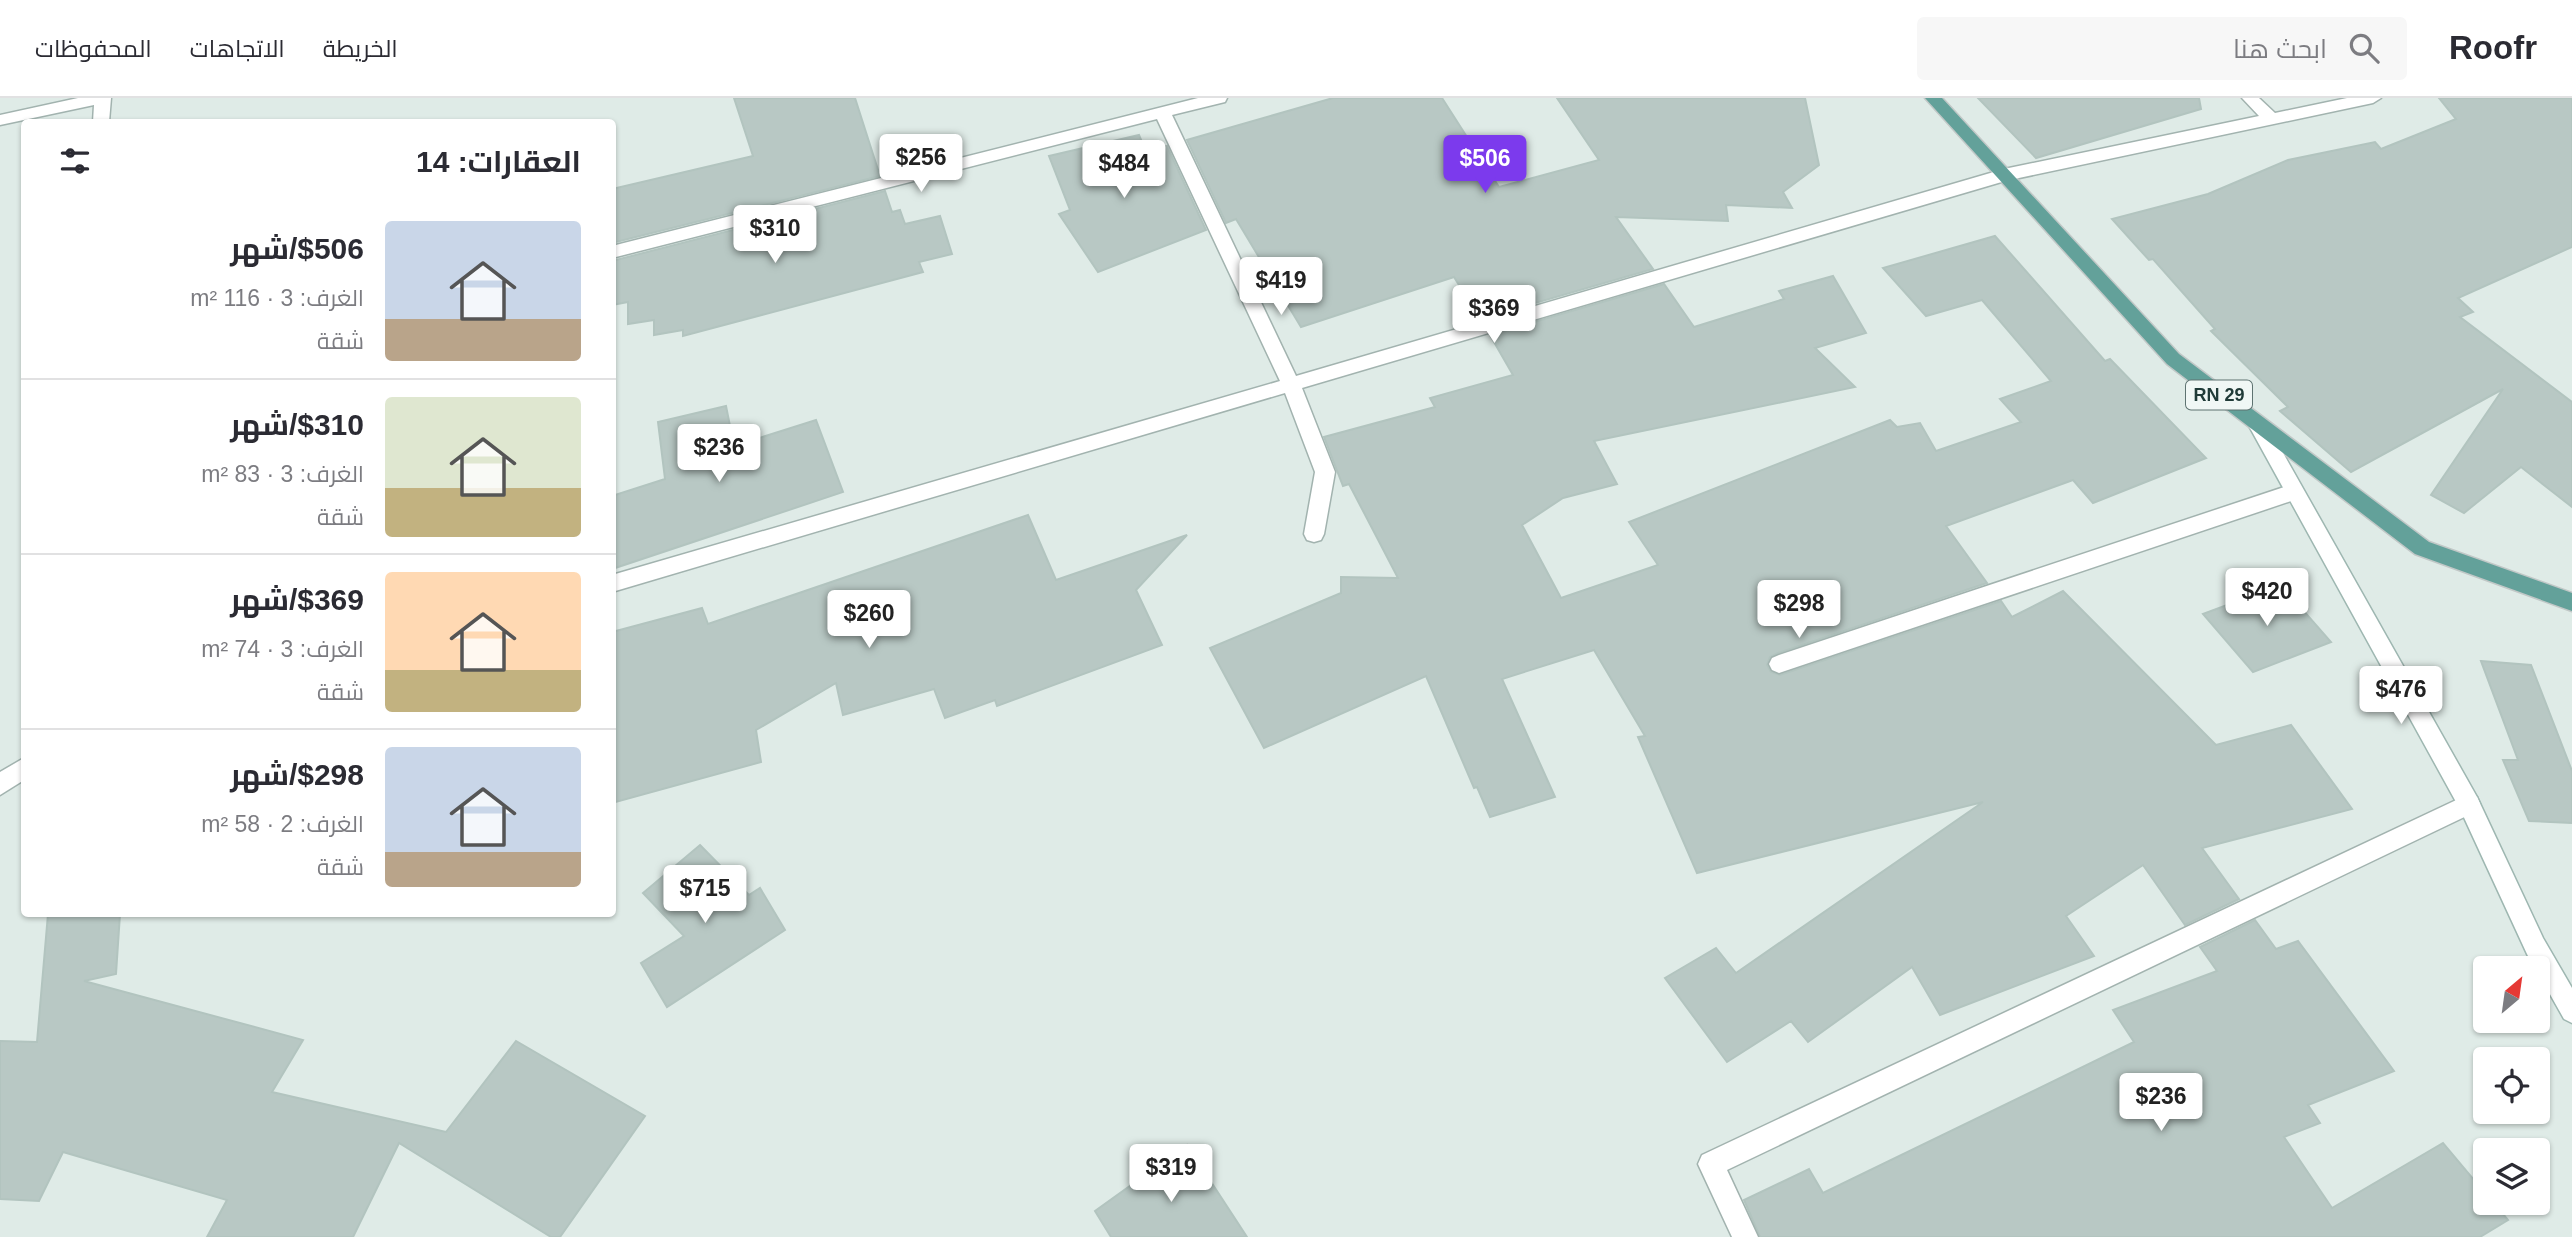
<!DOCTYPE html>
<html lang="ar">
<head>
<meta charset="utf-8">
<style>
	body { margin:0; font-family:Arial,Cairo,sans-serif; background:#f7f7f7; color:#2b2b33; direction:rtl; height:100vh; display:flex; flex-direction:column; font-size:26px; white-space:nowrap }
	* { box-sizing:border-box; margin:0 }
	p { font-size:23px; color:#7c7c81 }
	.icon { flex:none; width:38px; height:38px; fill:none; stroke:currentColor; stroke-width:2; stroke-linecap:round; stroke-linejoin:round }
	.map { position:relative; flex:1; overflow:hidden; direction:ltr }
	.side { position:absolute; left:21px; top:21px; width:595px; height:798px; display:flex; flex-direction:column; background:#fff; border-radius:7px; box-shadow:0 2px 5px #0004; direction:rtl }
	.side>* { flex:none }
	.needle { width:46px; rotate:29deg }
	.tools { position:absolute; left:2473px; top:858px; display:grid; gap:14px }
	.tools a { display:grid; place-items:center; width:77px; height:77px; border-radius:7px; background:#fff; box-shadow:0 2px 5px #0004; font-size:35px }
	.price { position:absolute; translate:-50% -60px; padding:0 16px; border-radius:7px; background:#fff; color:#222; font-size:23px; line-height:46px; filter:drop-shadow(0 2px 4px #0008) }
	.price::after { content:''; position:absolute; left:50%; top:42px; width:21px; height:16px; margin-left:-10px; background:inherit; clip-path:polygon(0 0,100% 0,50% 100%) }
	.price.selected { background:#7c3aed; color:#fff }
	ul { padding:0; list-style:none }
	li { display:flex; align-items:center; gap:21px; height:175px; padding:0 35px }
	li+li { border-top:2px solid #e1e1e2 }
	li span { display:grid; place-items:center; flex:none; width:196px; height:140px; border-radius:7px; color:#555 }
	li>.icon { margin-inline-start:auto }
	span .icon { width:84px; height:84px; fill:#fffc; stroke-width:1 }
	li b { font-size:30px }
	h2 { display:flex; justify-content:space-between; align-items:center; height:84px; padding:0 35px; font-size:30px }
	header { display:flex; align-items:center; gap:42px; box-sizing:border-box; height:98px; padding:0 35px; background:#fff; border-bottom:2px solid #e1e1e2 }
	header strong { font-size:33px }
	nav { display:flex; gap:38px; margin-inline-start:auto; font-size:24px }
	.search { width:490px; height:63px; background:#f7f7f7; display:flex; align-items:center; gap:18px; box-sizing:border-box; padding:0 24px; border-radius:7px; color:#7c7c81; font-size:26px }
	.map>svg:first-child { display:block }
	.building { fill:#b8c8c4; stroke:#b2c4bf; stroke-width:2 }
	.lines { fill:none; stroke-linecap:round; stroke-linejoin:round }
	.minor-casing { stroke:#a2b3af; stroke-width:3 }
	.secondary-casing { stroke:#9eb7b1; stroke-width:3 }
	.primary-casing { stroke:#c1c8c7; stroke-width:3 }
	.minor { fill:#fff; fill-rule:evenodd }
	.secondary { fill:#fff; fill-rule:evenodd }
	.primary { fill:#63a19a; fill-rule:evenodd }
	.labels { text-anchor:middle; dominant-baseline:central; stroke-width:5; stroke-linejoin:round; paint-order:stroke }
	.shield { fill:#f0f7f5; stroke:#5e7371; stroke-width:2 }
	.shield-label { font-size:18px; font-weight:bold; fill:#203b38 }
</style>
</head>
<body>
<header>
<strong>Roofr</strong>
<div class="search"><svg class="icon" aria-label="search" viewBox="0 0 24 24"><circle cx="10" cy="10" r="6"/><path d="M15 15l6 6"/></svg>ابحث هنا</div>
<nav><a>الخريطة</a><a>الاتجاهات</a><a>المحفوظات</a></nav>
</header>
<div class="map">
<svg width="2572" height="1139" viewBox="0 0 2572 1139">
	<rect width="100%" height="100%" fill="#dfebe7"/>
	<!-- building -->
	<g class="building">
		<polygon points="734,0 855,0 880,78 612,145 612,91 753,58"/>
		<polygon points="1333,0 1442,0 1499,89 1599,62 1557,0 1805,0 1819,67 1783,94 1792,110 1726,107 1728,123 1616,119 1653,171 1480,221 1454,179 1301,229 1236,121 1226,125 1187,42"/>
		<polygon points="1978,0 2199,0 2201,11 2036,60"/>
		<polygon points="2439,0 2572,0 2572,149 2458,200 2473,214 2460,219 2572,304 2572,409 2521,369 2464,415 2431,397 2503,291 2351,374 2280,313 2288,309 2211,233 2215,231 2153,161 2149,162 2112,121 2208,96 2288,62 2375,44 2381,51 2456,21"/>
		<polygon points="1139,37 1146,54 1167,48 1206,132 1098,174 1059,116 1070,112 1049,58"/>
		<polygon points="885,93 892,114 900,112 905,126 940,118 952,156 919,164 923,174 683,238 683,232 654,237 654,222 628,226 628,204 612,207 612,163"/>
		<polygon points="1995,138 2105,263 2110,261 2206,360 2093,405 2073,382 1946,428 1987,485 1778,555 1770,559 1767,567 1771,574 1780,577 2001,503 2012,519 2063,493 2216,647 2291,627 2352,711 2202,750 2239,801 2185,827 2143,767 2066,818 2094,858 1940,917 1912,869 1808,944 1791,923 1727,964 1665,880 1716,850 1736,875 1983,704 1697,775 1638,639 1645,638 1594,552 1502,581 1555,699 1490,719 1477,689 1474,690 1426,578 1264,650 1210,550 1341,495 1341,479 1398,480 1349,386 1343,388 1324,339 1435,309 1430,300 1513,277 1490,237 1664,186 1694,229 1784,201 1779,193 1833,178 1866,235 1815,250 1855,289 1594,343 1617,386 1563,400 1522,427 1561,500 1658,467 1629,424 1890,322 1897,329 1920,325 1936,353 2021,324 2000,301 2051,283 1982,202 1926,218 1883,170"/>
		<polygon points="726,308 734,348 816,322 843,394 612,471 612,398 665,381 658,324"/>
		<polygon points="1028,417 1056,482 1187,437 1136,492 1162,547 997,608 995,602 945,620 934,591 843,617 836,585 756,632 761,664 612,705 612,534 702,510 708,526"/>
		<polygon points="2281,487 2331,544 2253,574 2203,516"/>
		<polygon points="2481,563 2531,567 2572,673 2572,725 2529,723 2503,662 2518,662"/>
		<polygon points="700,747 749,797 760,790 785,832 667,909 641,865 684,838 643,795"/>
		<polygon points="48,816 120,816 116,876 84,883 303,942 272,994 446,1034 516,943 645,1018 560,1139 551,1139 399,1045 353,1139 207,1139 227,1102 63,1054 39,1103 0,1101 0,943 37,944"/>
		<polygon points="2255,822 2276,851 2298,843 2394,973 2308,1007 2320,1025 2284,1039 2332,1110 2443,1045 2485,1095 2485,1104 2493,1104 2508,1122 2480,1139 1760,1139 1744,1102 1809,1071 1823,1095 2134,944 2113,912 2217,873 2200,849"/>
		<polygon points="1187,1047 1247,1139 1111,1139 1095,1113"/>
	</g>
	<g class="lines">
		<!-- minor casing -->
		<g class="minor-casing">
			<g id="minor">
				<polygon points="78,0 111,0 109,24 93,24 94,7 0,27 0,17"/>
				<polygon points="1198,0 1227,0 1225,4 1172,17 1296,278 2004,71 2259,18 2242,0 2259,0 2275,15 2347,0 2381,0 2373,5 2005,83 1302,290 1335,374 1324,436 1321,442 1314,444 1307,442 1304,436 1315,374 1285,295 612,494 612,477 1280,283 1157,21 612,160 612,148"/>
				<polygon points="2293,386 2300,388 2303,394 2300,400 1779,575 1772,572 1769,566 1772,560 1779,557"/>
				<polygon points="24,660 24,682 0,697 0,674"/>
				<polygon points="2469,696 2477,699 2480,706 2477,713 1727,1072 1758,1139 1732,1139 1698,1066 1702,1057"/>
			</g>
		</g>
		<!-- secondary casing -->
		<g class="secondary-casing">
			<polygon id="secondary" points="2258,321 2265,323 2477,699 2543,840 2572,890 2572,925 2564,921 2538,875 2538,870 2534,870 2527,856 2461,713 2249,328 2251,323"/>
		</g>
		<!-- primary casing -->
		<g class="primary-casing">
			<polygon id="primary" points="1925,0 1942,0 2179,256 2429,444 2572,495 2572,513 2415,456 2167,266"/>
		</g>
		<!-- minor -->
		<use href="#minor" class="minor"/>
		<!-- secondary -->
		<use href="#secondary" class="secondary"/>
		<!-- primary -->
		<use href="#primary" class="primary"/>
	</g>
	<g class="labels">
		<!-- shield labels -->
		<rect class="shield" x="2186" y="282.5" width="66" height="29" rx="5"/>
		<g class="shield-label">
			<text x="2219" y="297">RN 29</text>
		</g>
	</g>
</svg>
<div class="tools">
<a><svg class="needle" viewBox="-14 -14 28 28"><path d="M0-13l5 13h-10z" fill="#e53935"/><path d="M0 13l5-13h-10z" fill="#7c7c81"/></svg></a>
<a><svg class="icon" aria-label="locate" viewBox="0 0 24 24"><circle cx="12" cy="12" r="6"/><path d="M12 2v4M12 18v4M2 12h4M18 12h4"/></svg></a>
<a><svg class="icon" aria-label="layers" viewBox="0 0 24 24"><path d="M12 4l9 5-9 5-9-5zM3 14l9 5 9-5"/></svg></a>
</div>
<b class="price" style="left:921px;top:96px">$256</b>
<b class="price selected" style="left:1485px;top:97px">$506</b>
<b class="price" style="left:1124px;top:102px">$484</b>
<b class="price" style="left:775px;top:167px">$310</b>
<b class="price" style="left:1281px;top:219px">$419</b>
<b class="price" style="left:1494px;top:247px">$369</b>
<b class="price" style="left:719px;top:386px">$236</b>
<b class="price" style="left:2267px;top:530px">$420</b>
<b class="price" style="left:1799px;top:542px">$298</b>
<b class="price" style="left:869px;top:552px">$260</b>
<b class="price" style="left:2401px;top:628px">$476</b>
<b class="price" style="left:705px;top:827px">$715</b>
<b class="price" style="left:2161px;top:1035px">$236</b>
<b class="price" style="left:1171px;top:1106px">$319</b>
<section class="side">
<h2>العقارات: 14<svg class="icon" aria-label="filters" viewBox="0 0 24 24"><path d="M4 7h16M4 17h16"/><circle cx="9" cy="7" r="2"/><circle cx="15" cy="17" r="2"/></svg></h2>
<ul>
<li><span style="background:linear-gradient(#c9d6e8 70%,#b9a48a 0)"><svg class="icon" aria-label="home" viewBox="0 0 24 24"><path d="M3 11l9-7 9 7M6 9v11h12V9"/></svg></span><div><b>$506/شهر</b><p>الغرف: 3 · 116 m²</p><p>شقة</p></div></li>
<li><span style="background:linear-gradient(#dfe7d0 65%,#c2b280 0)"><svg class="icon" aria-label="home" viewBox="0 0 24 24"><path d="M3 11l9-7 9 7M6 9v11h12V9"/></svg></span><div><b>$310/شهر</b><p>الغرف: 3 · 83 m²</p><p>شقة</p></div></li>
<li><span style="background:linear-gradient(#ffd9b3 70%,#c2b280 0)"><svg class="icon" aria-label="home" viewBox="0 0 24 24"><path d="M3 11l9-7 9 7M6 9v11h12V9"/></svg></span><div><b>$369/شهر</b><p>الغرف: 3 · 74 m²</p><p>شقة</p></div></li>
<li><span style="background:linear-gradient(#c9d6e8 75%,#b9a48a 0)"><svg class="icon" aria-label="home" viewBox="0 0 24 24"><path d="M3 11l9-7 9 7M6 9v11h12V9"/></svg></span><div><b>$298/شهر</b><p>الغرف: 2 · 58 m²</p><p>شقة</p></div></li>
</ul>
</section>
</div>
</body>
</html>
